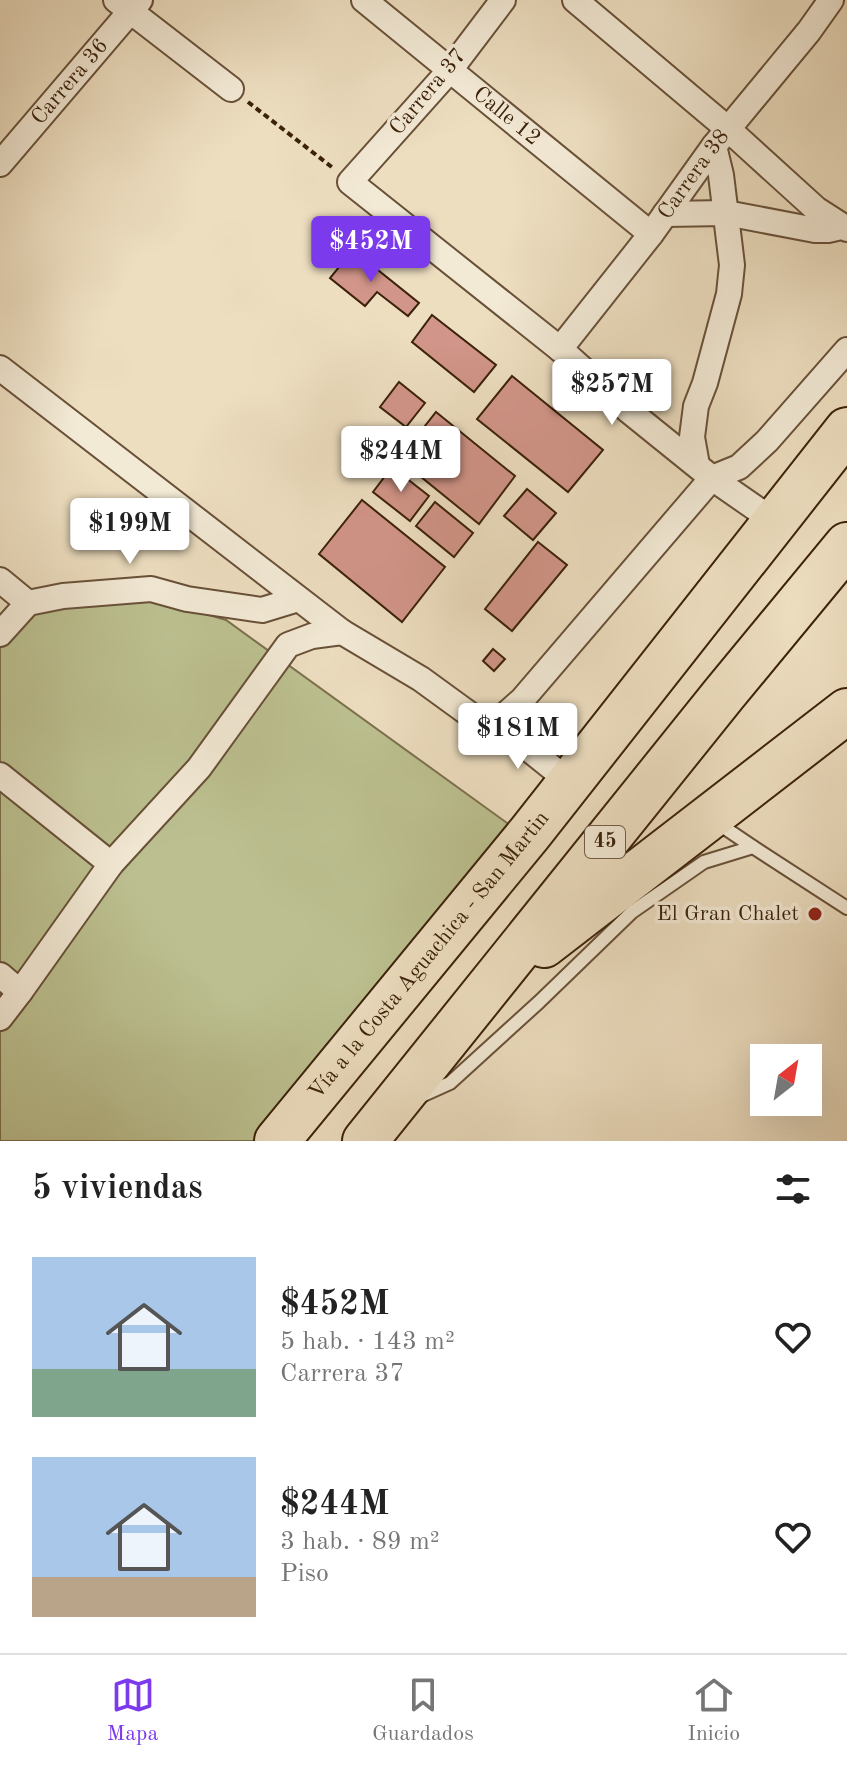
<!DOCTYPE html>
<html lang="es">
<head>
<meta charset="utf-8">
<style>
	body { margin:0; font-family:"Old Standard TT",serif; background:#f6f6f6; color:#222; height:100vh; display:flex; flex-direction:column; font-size:30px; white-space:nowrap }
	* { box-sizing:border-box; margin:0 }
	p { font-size:26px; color:#767676 }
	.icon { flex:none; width:44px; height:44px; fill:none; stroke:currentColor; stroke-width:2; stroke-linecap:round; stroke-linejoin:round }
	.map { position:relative; height:1141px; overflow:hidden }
	.side { display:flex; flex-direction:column; background:#fff; flex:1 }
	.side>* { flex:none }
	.needle { width:52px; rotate:31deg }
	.tools { position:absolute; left:750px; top:1044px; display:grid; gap:16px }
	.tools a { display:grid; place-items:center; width:72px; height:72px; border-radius:0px; background:#fff; box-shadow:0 8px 32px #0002; font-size:40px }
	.price { position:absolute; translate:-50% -68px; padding:0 18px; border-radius:8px; background:#fff; color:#222; font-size:26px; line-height:52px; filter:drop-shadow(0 2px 4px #0008) }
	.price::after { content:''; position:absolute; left:50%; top:48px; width:24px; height:18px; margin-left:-12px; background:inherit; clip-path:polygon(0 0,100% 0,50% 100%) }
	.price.active { background:#7c3aed; color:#fff }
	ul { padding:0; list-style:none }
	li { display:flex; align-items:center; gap:24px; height:200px; padding:0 32px }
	li span { display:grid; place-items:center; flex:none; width:224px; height:160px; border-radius:0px; color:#555 }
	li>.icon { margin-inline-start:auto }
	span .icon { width:96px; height:96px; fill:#fffc; stroke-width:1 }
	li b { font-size:34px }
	h2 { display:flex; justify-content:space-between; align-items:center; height:96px; padding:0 32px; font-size:34px }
	.tabs { display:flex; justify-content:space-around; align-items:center; height:112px; border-top:2px solid #e0e0e0; background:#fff; font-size:22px; color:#767676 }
	.tabs a { display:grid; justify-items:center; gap:4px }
	.tabs .active { color:#7c3aed }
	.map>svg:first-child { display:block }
	.green { fill:#bcc090; stroke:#7c704d; stroke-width:2 }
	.building { fill:#d29589; stroke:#3b210a; stroke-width:2 }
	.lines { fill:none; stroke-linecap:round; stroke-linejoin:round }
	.lane-casing { stroke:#685038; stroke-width:16 }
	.street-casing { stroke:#685038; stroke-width:28 }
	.highway-casing { stroke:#3b210a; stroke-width:48 }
	.path { stroke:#3b210a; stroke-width:4; stroke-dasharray:6 4; stroke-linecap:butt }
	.lane { stroke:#f3ead6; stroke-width:12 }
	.street { stroke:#f3ead6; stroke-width:24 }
	.highway { stroke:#eddec0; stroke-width:44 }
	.poi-dot { fill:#8f2418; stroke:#f3ead6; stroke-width:3 }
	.labels { text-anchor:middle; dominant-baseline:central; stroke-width:7; stroke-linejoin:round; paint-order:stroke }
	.shield { fill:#f3ead6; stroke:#725d47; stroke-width:2 }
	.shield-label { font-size:20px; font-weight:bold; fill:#3b210a }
	.street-label { font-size:22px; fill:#3b210a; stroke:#f3ead6 }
	.poi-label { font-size:22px; fill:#3b210a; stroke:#f3ead6; text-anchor:end }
</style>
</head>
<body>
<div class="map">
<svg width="847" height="1141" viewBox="0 0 847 1141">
	<rect width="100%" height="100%" fill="#eddec0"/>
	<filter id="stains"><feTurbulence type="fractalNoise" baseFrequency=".0025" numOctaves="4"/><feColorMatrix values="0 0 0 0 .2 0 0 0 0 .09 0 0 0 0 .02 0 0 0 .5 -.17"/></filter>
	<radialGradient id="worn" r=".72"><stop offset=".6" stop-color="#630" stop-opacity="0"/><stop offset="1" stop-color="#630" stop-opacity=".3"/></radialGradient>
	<!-- green -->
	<polygon class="green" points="154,599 226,620 514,828 259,1141 0,1141 0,648 34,611 70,602"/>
	<!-- building -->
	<g class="building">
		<polygon points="353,250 419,303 408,316 377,292 365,306 330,278"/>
		<polygon points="432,315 496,365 474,392 412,342"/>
		<polygon points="512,376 603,450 568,492 477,419"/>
		<polygon points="399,382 425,403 406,427 380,407"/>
		<polygon points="436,412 515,476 479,524 399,459"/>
		<polygon points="392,467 429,496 410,521 373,492"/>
		<polygon points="527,489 556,513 533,540 504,516"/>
		<polygon points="362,500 445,567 402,622 319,554"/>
		<polygon points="435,502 473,533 454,557 416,526"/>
		<polygon points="538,542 567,565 512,631 485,609"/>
		<polygon points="493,649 505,659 494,671 483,661"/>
	</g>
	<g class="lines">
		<!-- lane casing -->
		<g class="lane-casing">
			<g id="lane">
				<polyline points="716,822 753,847"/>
				<polyline points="419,1097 450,1083 539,1002 632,912 704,862 753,847 847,908"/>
			</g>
		</g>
		<!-- street casing -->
		<g class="street-casing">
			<g id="street">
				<polyline points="116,0 231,89"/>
				<path id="s1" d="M364,0l287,234"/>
				<polyline points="503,0 450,70 350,182 560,349 629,411 712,478 774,521"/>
				<polyline points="575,0 728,129 816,209 847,229"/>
				<path id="s2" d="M0,164l140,-164"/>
				<polyline points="665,214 726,213 815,230 828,230 841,227"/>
				<path id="s3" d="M560,349l91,-115 63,-88 95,-115 22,-31"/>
				<polyline points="0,368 342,632"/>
				<polyline points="697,465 692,437 696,406 705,383 729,294 732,265 721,175 714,146"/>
				<polyline points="0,580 28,603"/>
				<polyline points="0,634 28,603 63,596 151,589 187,599 262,610 298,599"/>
				<polyline points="496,723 570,782"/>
				<polyline points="0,775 111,864"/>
				<polyline points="0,975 20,992"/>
				<polyline points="0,1018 20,992 111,864 199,768 288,645 312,636 342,632 421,679 476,719 496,723 522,700 712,478 739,467 767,441 847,350"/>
			</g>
		</g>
		<!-- highway casing -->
		<g class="highway-casing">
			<g id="highway">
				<polyline points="544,945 847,711"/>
				<path id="s4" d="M277,1141l253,-308 317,-403"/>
				<polyline points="365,1141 724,694 847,545"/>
			</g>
		</g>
		<!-- path -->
		<polyline class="path" points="248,102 333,168"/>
		<!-- lane -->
		<use href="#lane" class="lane"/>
		<!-- street -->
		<use href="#street" class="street"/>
		<!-- highway -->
		<use href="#highway" class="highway"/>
	</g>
	<!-- markers -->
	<circle class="poi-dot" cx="815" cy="914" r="8"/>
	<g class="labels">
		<!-- shield labels -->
		<rect class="shield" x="585" y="826" width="40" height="32" rx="6"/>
		<g class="shield-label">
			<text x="605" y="842">45</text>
		</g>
		<!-- street labels -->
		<g class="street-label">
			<text stroke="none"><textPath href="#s2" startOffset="108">Carrera 36</textPath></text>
			<text transform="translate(428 92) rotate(-50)">Carrera 37</text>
			<text stroke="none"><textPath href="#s1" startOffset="184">Calle 12</textPath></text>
			<text stroke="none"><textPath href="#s3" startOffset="220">Carrera 38</textPath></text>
			<text stroke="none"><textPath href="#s4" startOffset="240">Vía a la Costa Aguachica - San Martin</textPath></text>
		</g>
		<!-- poi labels -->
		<g class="poi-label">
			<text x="799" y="914">El Gran Chalet</text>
		</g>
	</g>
	<rect width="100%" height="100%" filter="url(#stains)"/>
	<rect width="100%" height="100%" fill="url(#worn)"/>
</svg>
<div class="tools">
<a><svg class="needle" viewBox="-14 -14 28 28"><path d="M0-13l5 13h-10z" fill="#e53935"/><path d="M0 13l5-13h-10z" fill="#767676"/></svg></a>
</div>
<b class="price active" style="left:371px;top:284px">$452M</b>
<b class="price" style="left:612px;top:427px">$257M</b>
<b class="price" style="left:401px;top:494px">$244M</b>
<b class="price" style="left:130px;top:566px">$199M</b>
<b class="price" style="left:518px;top:771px">$181M</b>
</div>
<section class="side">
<h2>5 viviendas<svg class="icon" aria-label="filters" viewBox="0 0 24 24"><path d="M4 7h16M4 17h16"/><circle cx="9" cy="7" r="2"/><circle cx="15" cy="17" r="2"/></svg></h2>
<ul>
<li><span style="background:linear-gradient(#a9c7e8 70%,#7fa58c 0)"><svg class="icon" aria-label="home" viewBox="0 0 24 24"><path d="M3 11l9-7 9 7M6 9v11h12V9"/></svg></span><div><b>$452M</b><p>5 hab. · 143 m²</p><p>Carrera 37</p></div><svg class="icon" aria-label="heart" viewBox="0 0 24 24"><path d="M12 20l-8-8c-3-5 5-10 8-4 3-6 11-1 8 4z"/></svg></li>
<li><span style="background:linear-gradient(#a9c7e8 75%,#b9a48a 0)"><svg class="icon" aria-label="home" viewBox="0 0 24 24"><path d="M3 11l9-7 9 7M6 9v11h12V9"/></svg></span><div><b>$244M</b><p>3 hab. · 89 m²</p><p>Piso</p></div><svg class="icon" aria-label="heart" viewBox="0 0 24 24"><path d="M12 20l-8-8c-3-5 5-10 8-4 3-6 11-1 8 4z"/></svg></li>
</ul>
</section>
<nav class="tabs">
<a class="active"><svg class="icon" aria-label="map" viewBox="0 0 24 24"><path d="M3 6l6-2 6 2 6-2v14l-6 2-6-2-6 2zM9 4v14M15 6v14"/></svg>Mapa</a>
<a><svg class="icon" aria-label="saved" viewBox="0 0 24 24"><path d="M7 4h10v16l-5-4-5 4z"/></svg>Guardados</a>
<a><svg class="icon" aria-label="home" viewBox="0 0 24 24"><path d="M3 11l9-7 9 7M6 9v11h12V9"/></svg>Inicio</a>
</nav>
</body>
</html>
